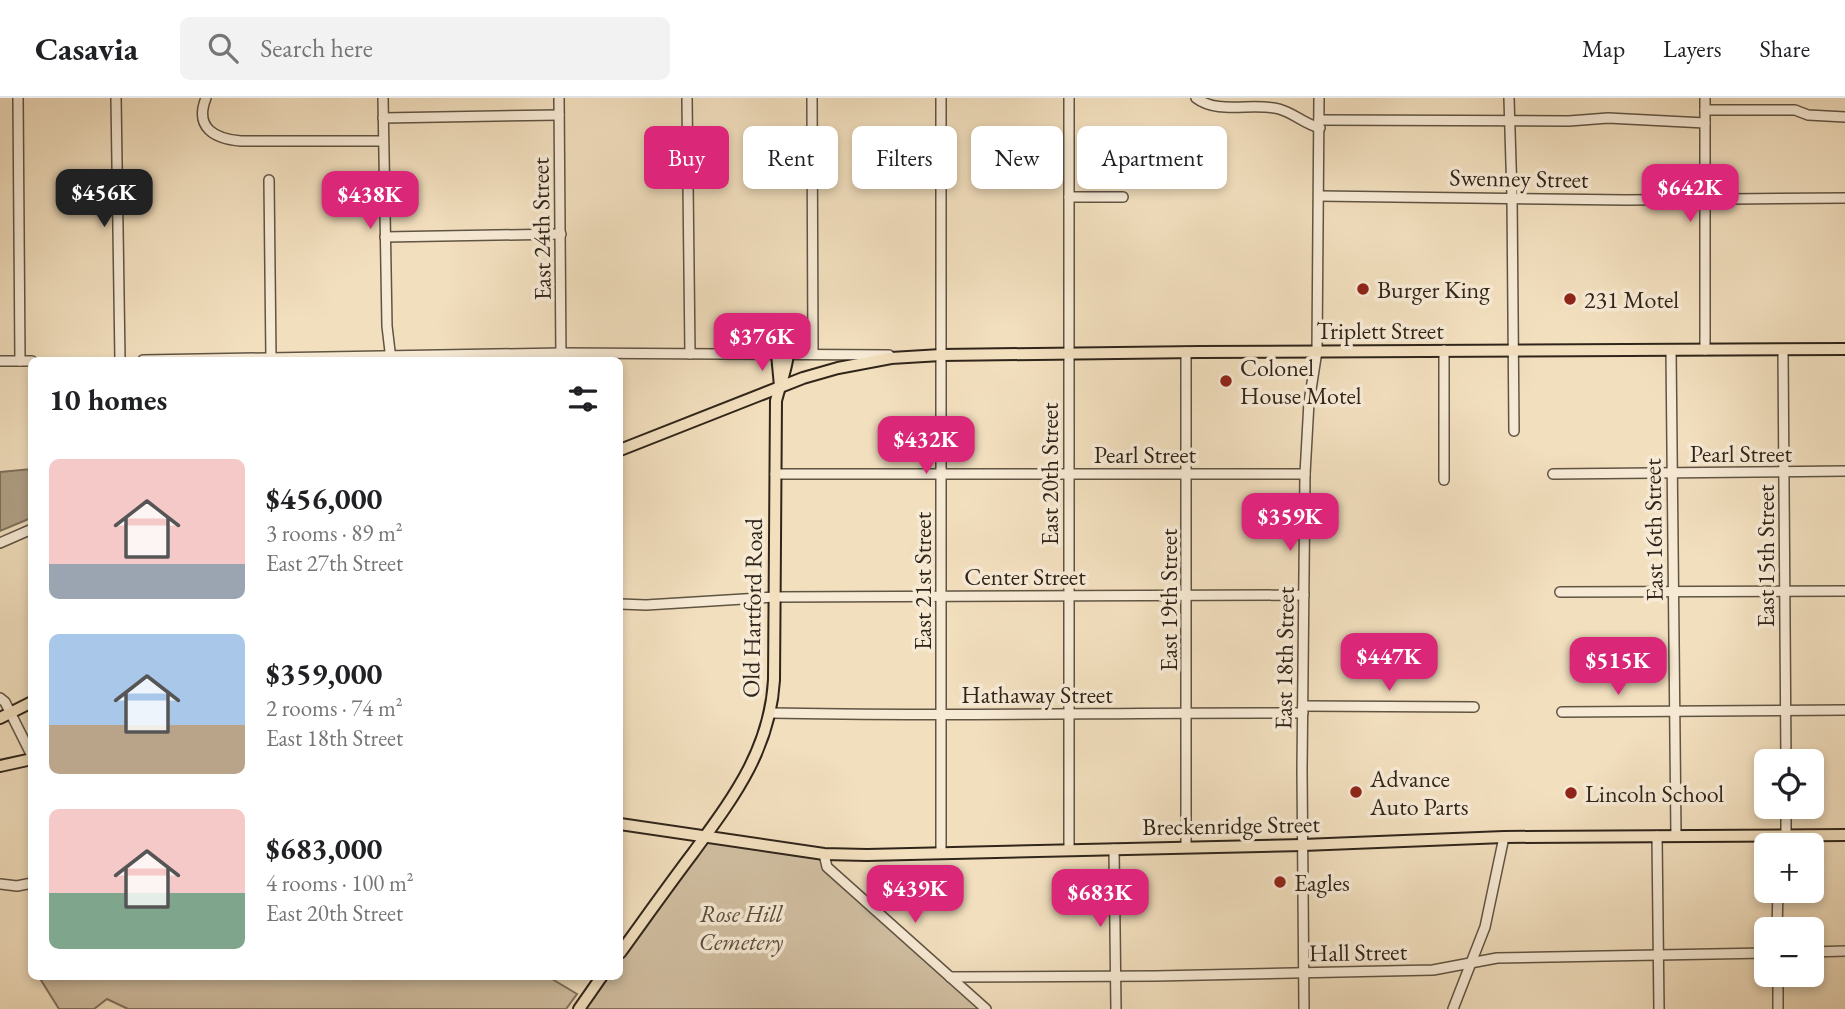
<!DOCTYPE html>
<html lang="en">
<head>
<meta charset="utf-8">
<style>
	body { margin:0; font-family:"EB Garamond",serif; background:#f2f2f2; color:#202124; height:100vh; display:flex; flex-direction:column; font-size:26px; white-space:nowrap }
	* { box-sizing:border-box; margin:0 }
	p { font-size:23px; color:#757577 }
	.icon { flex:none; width:38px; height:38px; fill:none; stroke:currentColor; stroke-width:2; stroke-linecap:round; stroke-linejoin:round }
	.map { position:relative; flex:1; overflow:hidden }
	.panel { position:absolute; left:28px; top:259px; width:595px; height:623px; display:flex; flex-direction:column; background:#fff; border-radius:10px; box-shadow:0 4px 10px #0003 }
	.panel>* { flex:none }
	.banner { position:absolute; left:644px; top:28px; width:665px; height:63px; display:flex; gap:14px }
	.controls { position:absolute; left:1754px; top:651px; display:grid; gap:14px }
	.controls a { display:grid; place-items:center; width:70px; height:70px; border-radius:10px; background:#fff; box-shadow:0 4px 10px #0003; font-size:35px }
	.price { position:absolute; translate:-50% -60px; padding:0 16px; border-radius:14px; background:#db2777; color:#fff; font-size:23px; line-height:46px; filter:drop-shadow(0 2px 4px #0008) }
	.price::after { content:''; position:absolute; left:50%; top:42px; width:21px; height:16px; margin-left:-10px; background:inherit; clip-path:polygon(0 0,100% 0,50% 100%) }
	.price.on { background:#222; color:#fff }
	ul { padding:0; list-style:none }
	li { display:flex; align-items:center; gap:21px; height:175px; padding:0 21px }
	li span { display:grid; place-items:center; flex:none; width:196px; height:140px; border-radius:10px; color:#555 }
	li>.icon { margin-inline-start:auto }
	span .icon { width:84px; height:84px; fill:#fffc; stroke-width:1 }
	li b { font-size:30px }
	h2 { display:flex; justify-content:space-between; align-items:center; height:84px; padding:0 21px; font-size:30px }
	.pill { padding:0 24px; border-radius:10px; background:#fff; box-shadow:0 4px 10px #0003; font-size:24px; line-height:63px }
	.pill.on { background:#db2777; color:#fff }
	header { display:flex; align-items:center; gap:42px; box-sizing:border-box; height:98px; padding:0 35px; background:#fff; border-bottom:2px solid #e0e0e0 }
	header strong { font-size:33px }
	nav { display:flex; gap:38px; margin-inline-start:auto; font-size:24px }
	.search { width:490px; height:63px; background:#f2f2f2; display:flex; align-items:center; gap:18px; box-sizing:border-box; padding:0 24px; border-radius:10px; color:#757577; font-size:26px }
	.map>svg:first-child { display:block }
	.green { fill:#d1bfa2; stroke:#80725e; stroke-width:2 }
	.water { fill:#b0a086; stroke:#7d6f5b; stroke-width:2 }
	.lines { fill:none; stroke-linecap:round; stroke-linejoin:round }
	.minor-casing { stroke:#605443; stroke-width:12 }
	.major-casing { stroke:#30251a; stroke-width:14 }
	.minor { stroke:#f7ead5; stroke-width:9 }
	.major { stroke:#f2dfbe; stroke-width:10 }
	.poi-dot { fill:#8f2418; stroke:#f7ead5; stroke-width:2.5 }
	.labels { text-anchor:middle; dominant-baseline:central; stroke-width:7; stroke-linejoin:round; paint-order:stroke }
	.street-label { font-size:24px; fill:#30251a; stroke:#f7ead5 }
	.poi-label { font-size:24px; fill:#30251a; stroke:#f7ead5; text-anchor:start }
	.park-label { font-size:24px; font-style:italic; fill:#584c3c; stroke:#f7ead5 }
</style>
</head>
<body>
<header>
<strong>Casavia</strong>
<div class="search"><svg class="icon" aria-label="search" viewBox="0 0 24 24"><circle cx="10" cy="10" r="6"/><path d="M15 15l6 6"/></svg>Search here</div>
<nav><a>Map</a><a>Layers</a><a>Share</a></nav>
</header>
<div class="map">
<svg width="1845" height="911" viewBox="0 0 1845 911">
	<rect width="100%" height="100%" fill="#f2dfbe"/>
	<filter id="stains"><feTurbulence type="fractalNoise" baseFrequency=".00286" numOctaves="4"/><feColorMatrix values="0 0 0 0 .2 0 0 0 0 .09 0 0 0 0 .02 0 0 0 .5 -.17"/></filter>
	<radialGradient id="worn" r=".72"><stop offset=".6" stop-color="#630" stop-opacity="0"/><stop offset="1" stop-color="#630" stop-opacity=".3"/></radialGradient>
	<!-- green -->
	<g class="green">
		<polygon points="703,740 824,756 828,769 986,911 579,911 602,879 620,878 620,855"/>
		<polygon points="547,878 577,896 566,911 128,911 107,901 94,911 59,911 39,879"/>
	</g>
	<!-- water -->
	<polygon class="water" points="31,371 31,420 0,433 0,374"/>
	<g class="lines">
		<!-- minor casing -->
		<g class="minor-casing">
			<g id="minor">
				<polyline points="18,0 20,263"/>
				<polyline points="116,0 120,262"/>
				<path d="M206,0c-12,30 9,41 35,43h142"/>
				<polyline points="383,0 387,228 391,262"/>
				<polyline points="559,0 561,262"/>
				<polyline points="687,0 690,256"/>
				<polyline points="812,0 813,256"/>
				<polyline points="941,0 941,755"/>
				<polyline points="1069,0 1069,752"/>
				<path d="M1196,0c22,17 57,4 83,11 15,4 25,15 41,19"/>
				<polyline points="1509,0 1512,98 1514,333"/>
				<polyline points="1705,12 1795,12 1808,17 1845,19"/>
				<polyline points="383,20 559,17"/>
				<polyline points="1319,22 1569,23 1608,20 1705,25"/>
				<polyline points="269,82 271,261"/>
				<polyline points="1319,98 1626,102 1845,100"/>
				<polyline points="1069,99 1123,99"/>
				<polyline points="385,139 561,136"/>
				<polyline points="1671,252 1676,738"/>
				<polyline points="1705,252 1705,0"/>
				<polyline points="1783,252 1786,663"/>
				<polyline points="143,262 561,255 889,257"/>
				<polyline points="0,263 32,263"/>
				<polyline points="775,376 1305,376"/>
				<polyline points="1553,376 1845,373"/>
				<polyline points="1444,382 1444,252"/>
				<polyline points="0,445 32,431"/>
				<polyline points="1560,494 1845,493"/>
				<polyline points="620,506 646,507 775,499 1304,497"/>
				<polyline points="0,600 5,604 32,658"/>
				<polyline points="1303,608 1474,609"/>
				<polyline points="1562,614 1845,612"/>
				<path d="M771,615c177,4 355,-1 532,0"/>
				<polyline points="1786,709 1786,738"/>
				<polyline points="1657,738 1659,911"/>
				<polyline points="1186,749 1186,254"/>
				<polyline points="1114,751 1116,911"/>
				<polyline points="824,756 827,769 986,911"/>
				<polyline points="0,786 17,788 32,785"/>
				<polyline points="1777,831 1778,793"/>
				<polyline points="1811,854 1845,853"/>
				<polyline points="1778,877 1778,911"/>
				<polyline points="950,879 1156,878 1433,872 1497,860 1766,855"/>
				<polyline points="1304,911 1302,672 1305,376 1309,304 1317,253 1319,0"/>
				<polyline points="1453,911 1485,829 1504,739"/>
			</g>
		</g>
		<!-- major casing -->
		<g class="major-casing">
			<g id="major">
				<polyline points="777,256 780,288"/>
				<polyline points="620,352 803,280 838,270 891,260 941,257 1199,254 1845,251"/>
				<polyline points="0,620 32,604"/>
				<polyline points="0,668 32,661"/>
				<polyline points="620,726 824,756 867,757 1303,747 1504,739 1845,737"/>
				<path d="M620,855c24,-33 48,-67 73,-100 40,-55 77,-103 81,-173l2,-279c4,-17 10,-29 12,-47"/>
				<polyline points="579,911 602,878"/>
			</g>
		</g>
		<!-- minor -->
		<use href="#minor" class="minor"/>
		<!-- major -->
		<use href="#major" class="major"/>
	</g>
	<!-- markers -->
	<g class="poi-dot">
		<circle cx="1363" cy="191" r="7"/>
		<circle cx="1570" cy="201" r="7"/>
		<circle cx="1226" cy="283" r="7"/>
		<circle cx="1356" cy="694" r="7"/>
		<circle cx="1571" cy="695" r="7"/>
		<circle cx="1280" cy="784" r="7"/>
	</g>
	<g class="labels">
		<!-- street labels -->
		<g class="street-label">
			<text transform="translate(1519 80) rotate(1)">Swenney Street</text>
			<text transform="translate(541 131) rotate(-91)">East 24th Street</text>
			<text x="1380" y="232">Triplett Street</text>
			<text x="1741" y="355">Pearl Street</text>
			<text x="1145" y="356">Pearl Street</text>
			<text transform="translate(1049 376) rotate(-90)">East 20th Street</text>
			<text transform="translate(1653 432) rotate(-91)">East 16th Street</text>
			<text transform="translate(1765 458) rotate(-90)">East 15th Street</text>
			<text x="1025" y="478">Center Street</text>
			<text transform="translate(922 483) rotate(-90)">East 21st Street</text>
			<text transform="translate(1168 502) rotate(-90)">East 19th Street</text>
			<text transform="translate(752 510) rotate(-89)">Old Hartford Road</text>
			<text transform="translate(1284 560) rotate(-89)">East 18th Street</text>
			<text x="1037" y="596">Hathaway Street</text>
			<text transform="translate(1231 727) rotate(-1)">Breckenridge Street</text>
			<text transform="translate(1358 854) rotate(-1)">Hall Street</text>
		</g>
		<!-- poi labels -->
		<g class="poi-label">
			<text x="1377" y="191">Burger King</text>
			<text x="1584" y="201">231 Motel</text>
			<text x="1240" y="269">Colonel<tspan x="1240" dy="28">House Motel</tspan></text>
			<text x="1370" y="680">Advance<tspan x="1370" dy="28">Auto Parts</tspan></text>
			<text x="1585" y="695">Lincoln School</text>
			<text x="1294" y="784">Eagles</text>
		</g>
		<!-- park labels -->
		<g class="park-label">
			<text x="741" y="815">Rose Hill<tspan x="741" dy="28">Cemetery</tspan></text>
		</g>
	</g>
	<rect width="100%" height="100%" filter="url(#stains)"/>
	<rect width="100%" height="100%" fill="url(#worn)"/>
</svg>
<div class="controls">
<a><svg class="icon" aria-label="locate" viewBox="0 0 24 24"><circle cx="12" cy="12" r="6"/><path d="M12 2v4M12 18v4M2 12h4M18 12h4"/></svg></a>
<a>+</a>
<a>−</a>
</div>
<b class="price" style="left:1690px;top:126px">$642K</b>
<b class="price on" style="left:104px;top:131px">$456K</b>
<b class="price" style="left:370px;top:133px">$438K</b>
<b class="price" style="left:762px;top:275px">$376K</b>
<b class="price" style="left:926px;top:378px">$432K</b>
<b class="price" style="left:1290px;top:455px">$359K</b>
<b class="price" style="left:1389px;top:595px">$447K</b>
<b class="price" style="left:1618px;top:599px">$515K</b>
<b class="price" style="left:915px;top:827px">$439K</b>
<b class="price" style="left:1100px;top:831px">$683K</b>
<div class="banner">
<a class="pill on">Buy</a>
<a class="pill">Rent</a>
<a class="pill">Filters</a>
<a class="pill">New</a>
<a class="pill">Apartment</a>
</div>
<section class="panel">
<h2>10 homes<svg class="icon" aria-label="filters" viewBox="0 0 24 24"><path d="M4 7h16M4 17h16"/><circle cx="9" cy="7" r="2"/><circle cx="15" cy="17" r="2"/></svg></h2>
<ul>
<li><span style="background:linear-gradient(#f6c9c9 75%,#9aa5b1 0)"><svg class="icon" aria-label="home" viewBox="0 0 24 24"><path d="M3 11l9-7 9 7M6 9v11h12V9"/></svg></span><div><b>$456,000</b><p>3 rooms · 89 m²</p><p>East 27th Street</p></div></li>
<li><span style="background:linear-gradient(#a9c7e8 65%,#b9a48a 0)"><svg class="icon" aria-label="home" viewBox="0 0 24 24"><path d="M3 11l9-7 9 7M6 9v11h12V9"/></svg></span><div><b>$359,000</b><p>2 rooms · 74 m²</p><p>East 18th Street</p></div></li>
<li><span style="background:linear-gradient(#f6c9c9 60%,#7fa58c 0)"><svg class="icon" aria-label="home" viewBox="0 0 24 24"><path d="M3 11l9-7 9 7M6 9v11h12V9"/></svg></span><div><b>$683,000</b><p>4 rooms · 100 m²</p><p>East 20th Street</p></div></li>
</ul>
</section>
</div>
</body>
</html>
